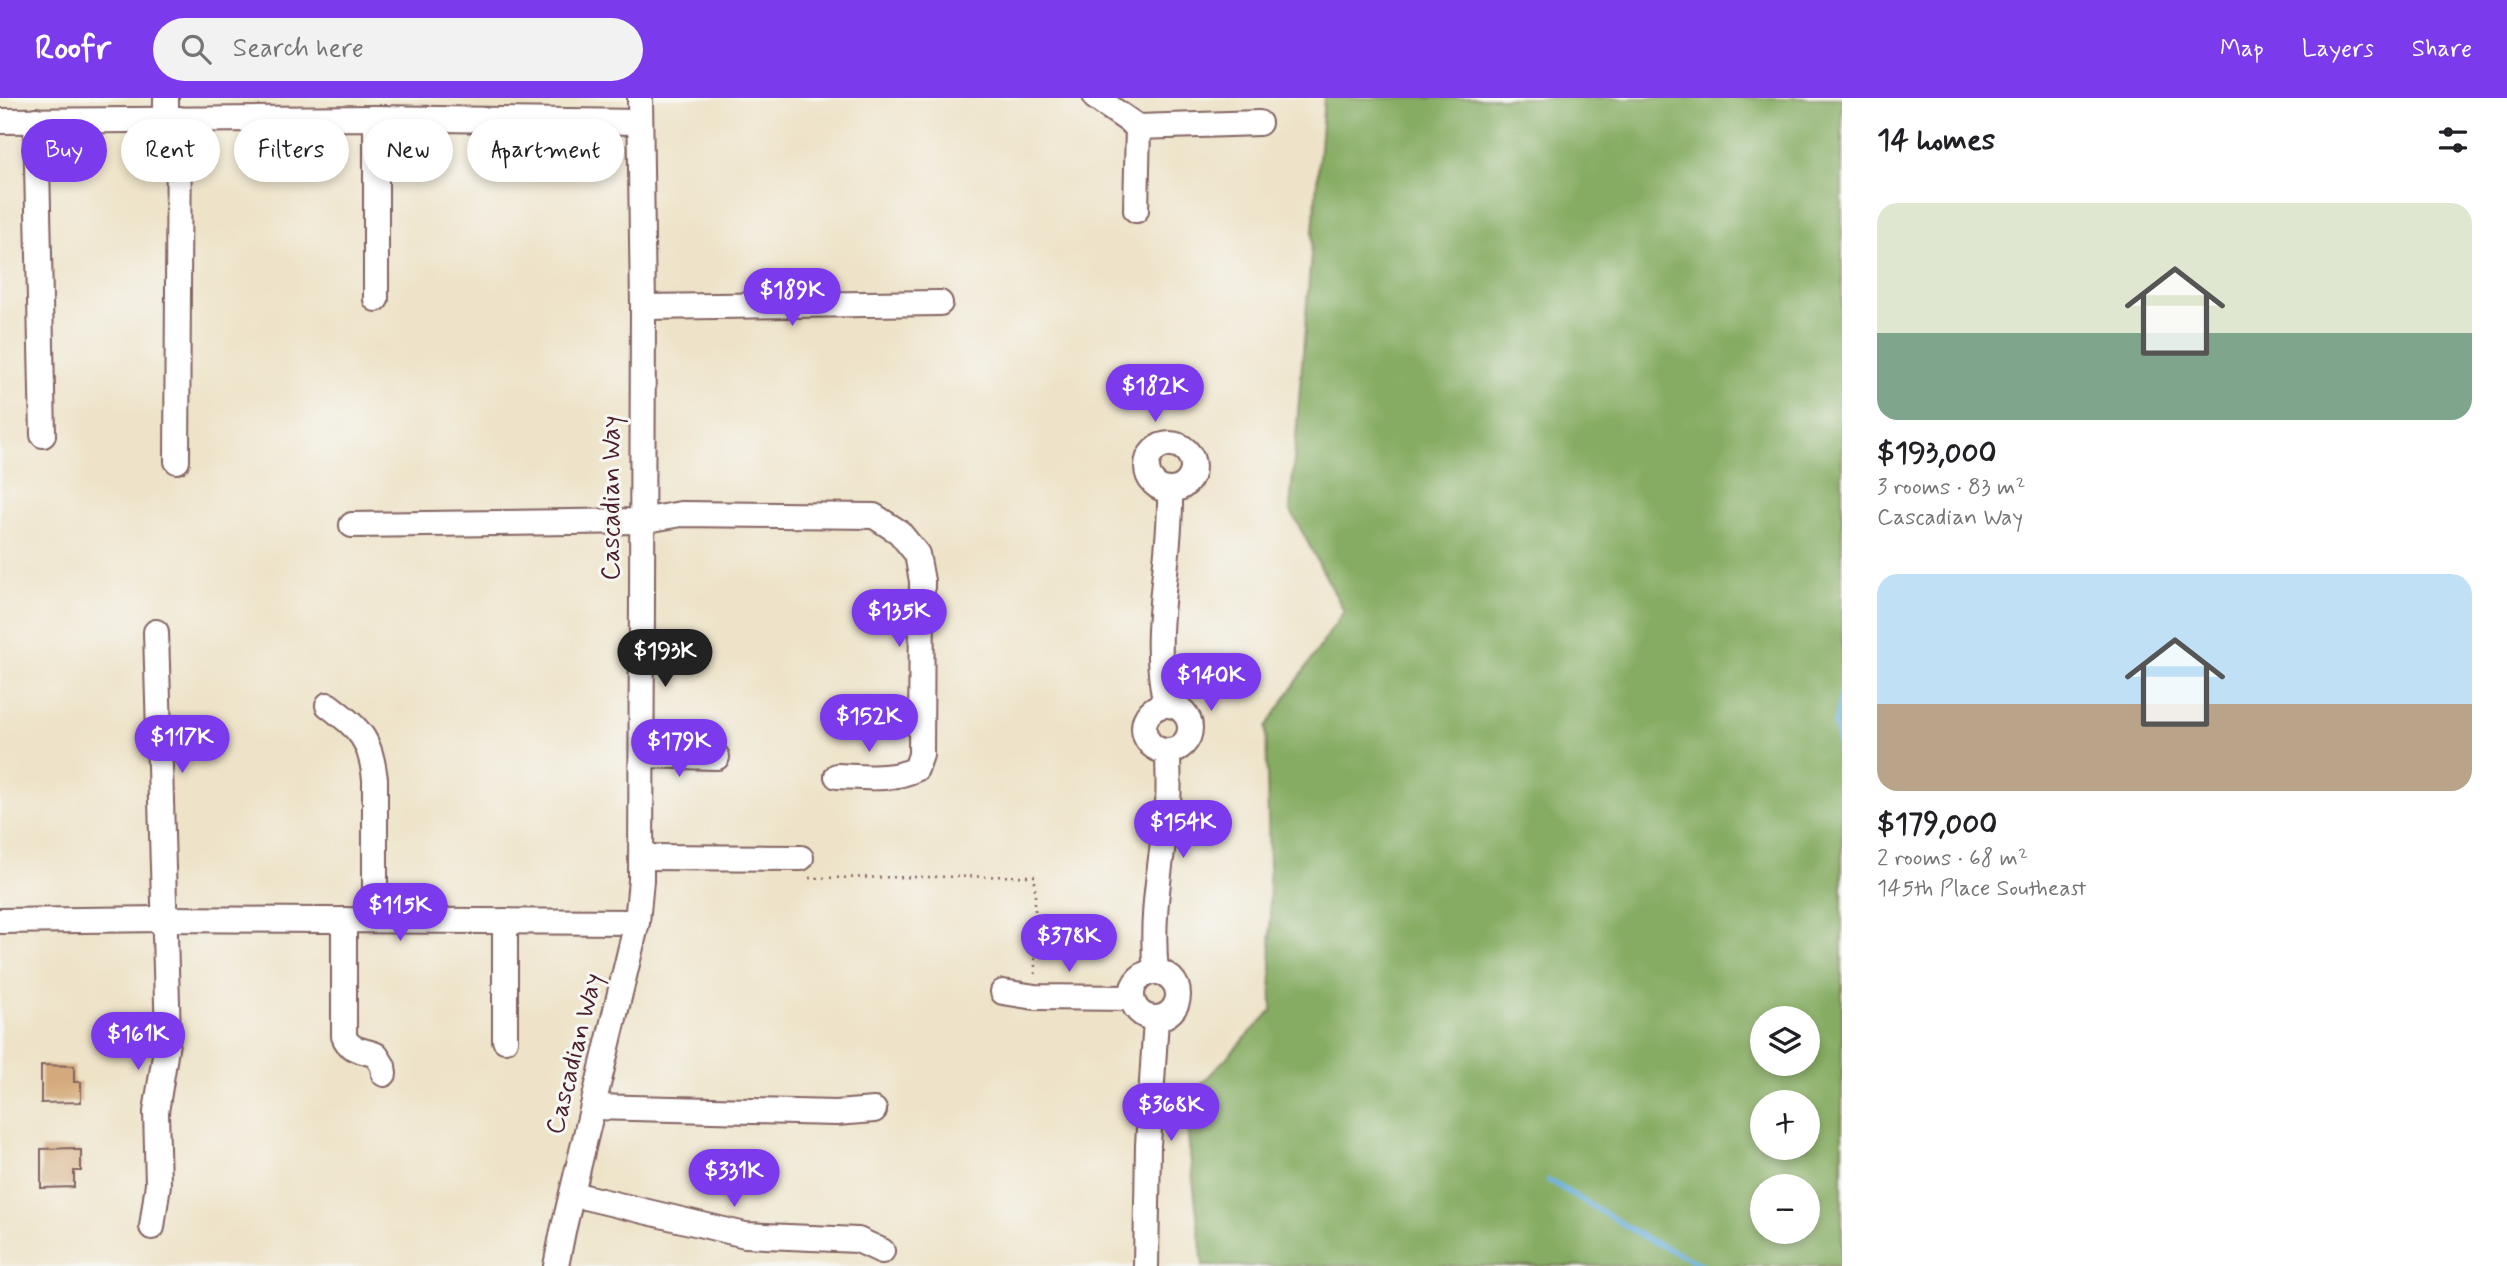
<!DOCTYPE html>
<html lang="en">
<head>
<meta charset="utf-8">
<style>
	body { margin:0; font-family:Mynerve,sans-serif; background:#f2f2f2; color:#202124; height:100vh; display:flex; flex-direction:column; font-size:26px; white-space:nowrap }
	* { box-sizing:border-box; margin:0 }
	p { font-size:23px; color:#757577 }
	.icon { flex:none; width:38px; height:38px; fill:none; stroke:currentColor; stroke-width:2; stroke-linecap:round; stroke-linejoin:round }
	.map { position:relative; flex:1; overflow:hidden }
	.panel { display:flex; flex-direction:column; background:#fff; width:665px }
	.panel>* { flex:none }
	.banner { position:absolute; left:21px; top:21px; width:665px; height:63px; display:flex; gap:14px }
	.controls { position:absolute; left:1750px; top:908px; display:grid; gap:14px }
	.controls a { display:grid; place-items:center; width:70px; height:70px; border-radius:50%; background:#fff; box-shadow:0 4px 10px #0003; font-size:35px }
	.price { position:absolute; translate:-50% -60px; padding:0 16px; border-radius:24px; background:#7c3aed; color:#fff; font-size:23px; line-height:46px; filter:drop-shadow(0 2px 4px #0008) }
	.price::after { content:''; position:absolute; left:50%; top:42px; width:21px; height:16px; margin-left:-10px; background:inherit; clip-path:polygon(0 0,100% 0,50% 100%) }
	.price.selected { background:#222; color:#fff }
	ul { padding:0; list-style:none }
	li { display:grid; align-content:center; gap:14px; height:371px; padding:0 35px }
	li span { display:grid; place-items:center; height:217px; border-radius:21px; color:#555 }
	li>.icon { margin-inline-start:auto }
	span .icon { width:126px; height:126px; fill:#fffc; stroke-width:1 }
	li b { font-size:30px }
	h2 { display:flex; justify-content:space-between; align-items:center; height:84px; padding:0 35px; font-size:30px }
	.tag { padding:0 24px; border-radius:32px; background:#fff; box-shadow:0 4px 10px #0003; font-size:24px; line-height:63px }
	.tag.selected { background:#7c3aed; color:#fff }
	header { display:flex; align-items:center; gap:42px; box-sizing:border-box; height:98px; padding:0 35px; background:#7c3aed; color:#fff }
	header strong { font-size:33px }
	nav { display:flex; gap:38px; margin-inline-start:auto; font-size:24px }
	.search { width:490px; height:63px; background:#f2f2f2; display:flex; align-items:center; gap:18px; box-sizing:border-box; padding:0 24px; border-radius:38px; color:#757577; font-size:26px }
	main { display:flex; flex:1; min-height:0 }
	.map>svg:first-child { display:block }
	.forest { fill:#85ac62; stroke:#686646; stroke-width:2; fill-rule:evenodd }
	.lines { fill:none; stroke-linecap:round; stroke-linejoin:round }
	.stream { stroke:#68b0df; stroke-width:5 }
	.building { fill:#d4aa7b }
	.minor-casing { stroke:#836462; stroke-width:28 }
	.path { stroke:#836462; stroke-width:2.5; stroke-dasharray:2 5; stroke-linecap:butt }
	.minor { stroke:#fff; stroke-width:24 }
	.labels { text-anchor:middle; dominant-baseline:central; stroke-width:6; stroke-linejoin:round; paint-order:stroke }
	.street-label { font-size:26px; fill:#4a1f2b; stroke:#f6f6f2 }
</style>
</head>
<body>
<header>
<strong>Roofr</strong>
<div class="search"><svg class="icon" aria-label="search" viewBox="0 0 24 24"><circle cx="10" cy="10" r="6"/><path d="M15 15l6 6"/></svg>Search here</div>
<nav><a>Map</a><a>Layers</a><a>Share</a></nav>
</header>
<main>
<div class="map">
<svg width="1842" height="1168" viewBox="0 0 1842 1168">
	<rect width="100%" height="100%" fill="#f6f6f2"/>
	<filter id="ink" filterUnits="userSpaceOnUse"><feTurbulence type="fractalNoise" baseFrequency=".0143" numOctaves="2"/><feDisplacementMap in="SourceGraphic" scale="14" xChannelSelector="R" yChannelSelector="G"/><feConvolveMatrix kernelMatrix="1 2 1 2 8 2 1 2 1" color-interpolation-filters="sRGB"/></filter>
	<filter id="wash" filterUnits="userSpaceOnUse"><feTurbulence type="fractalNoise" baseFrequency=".00686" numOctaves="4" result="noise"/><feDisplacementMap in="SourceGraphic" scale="28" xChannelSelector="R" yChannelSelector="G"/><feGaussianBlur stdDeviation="1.57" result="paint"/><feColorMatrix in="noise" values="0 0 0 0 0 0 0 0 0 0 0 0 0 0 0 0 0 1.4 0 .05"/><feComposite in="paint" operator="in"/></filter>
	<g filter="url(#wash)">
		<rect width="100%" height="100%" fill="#eee3c8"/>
		<!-- forest -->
		<path class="forest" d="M1324,0h518v1168h-639l-19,-164 88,-92 -6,-283 78,-116 -54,-102zM1762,920h46v46h-46zM1762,1004h46v46h-46zM1762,1088h46v46h-46z"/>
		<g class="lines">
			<!-- stream -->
			<g class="stream">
				<polyline points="1842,591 1835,626 1842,666"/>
				<polyline points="1548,1082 1646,1140 1704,1168"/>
			</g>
		</g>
		<g id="blocks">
			<!-- building -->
			<g class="building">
				<polygon points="41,967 74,968 74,984 81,984 81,1004 41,1005"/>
				<polygon points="74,1050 74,1052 81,1052 81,1073 74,1073 74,1089 41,1090 41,1051"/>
			</g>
		</g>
	</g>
	<g filter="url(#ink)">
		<use href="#blocks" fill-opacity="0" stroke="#836462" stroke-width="2"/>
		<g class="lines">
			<!-- minor casing -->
			<g class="minor-casing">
				<g id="minor">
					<polyline points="166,0 166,21"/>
					<polyline points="1096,0 1138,29 1259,25"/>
					<polyline points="376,20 376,201"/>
					<polyline points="36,22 43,337"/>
					<polyline points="0,23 376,20 639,24"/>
					<polyline points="1136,112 1138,29"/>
					<polyline points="643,209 940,205"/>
					<circle cx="1170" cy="369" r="23"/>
					<polyline points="177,363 179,21"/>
					<path d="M352,427l289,-4 40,-7 193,2 25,16 18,22 5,27 -1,174 -5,14c-25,12 -52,8 -79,7"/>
					<path d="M1166,606c-17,-71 6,-142 4,-213"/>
					<circle cx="1167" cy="630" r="23"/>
					<path d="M328,607c32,25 42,32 47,74v141"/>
					<polyline points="642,657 717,659"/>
					<polyline points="642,759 801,760"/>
					<path d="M344,822v116c5,15 20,14 32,19l7,11 1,8"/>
					<polyline points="0,823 163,821 637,824"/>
					<polyline points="505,823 505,942"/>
					<path d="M1156,873c-6,-54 5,-106 11,-159 3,-19 1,-40 1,-60"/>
					<circle cx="1155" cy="897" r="23"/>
					<polyline points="1003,894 1035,899 1131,900"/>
					<polyline points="593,1009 836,1015 874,1012"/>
					<polyline points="572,1096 745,1137 858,1142 882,1153"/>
					<polyline points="152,1129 158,1086 156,1014 168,938 156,534"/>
					<polyline points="556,1168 563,1133 637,824 641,782 643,209 640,0"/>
					<polyline points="1146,1168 1148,1047 1156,921"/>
				</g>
			</g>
			<!-- path -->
			<polyline class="path" points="809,780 1035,778 1035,878"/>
			<!-- minor -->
			<use href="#minor" class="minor"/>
		</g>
	</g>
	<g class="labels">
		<!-- street labels -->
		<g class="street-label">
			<text transform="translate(612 400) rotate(-90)">Cascadian Way</text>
			<text transform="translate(575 956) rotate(-76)">Cascadian Way</text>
		</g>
	</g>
</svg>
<div class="controls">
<a><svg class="icon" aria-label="layers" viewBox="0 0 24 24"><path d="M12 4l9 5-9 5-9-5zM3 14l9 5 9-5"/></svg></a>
<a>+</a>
<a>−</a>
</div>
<b class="price" style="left:792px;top:230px">$189K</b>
<b class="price" style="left:1155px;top:326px">$182K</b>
<b class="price" style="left:899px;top:551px">$135K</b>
<b class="price selected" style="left:665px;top:591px">$193K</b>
<b class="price" style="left:1211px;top:615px">$140K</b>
<b class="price" style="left:869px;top:656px">$152K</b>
<b class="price" style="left:182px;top:677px">$117K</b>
<b class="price" style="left:679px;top:681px">$179K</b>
<b class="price" style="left:1183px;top:762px">$154K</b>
<b class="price" style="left:400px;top:845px">$115K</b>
<b class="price" style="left:1069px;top:876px">$378K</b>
<b class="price" style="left:138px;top:974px">$161K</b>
<b class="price" style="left:1171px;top:1045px">$368K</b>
<b class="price" style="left:734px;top:1111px">$331K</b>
<div class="banner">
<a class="tag selected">Buy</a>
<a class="tag">Rent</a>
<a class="tag">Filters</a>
<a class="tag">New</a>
<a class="tag">Apartment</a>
</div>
</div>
<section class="panel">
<h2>14 homes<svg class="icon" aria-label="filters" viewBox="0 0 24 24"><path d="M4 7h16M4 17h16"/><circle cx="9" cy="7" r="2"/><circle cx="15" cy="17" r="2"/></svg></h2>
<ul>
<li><span style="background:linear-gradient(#dfe7d0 60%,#7fa58c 0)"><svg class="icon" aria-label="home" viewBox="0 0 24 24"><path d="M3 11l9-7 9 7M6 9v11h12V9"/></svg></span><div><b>$193,000</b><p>3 rooms · 83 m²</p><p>Cascadian Way</p></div></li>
<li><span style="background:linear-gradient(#bfe0f5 60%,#b9a48a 0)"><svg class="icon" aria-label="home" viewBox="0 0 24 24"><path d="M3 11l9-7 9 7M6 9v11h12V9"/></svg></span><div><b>$179,000</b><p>2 rooms · 68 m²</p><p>145th Place Southeast</p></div></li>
</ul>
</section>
</main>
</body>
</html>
